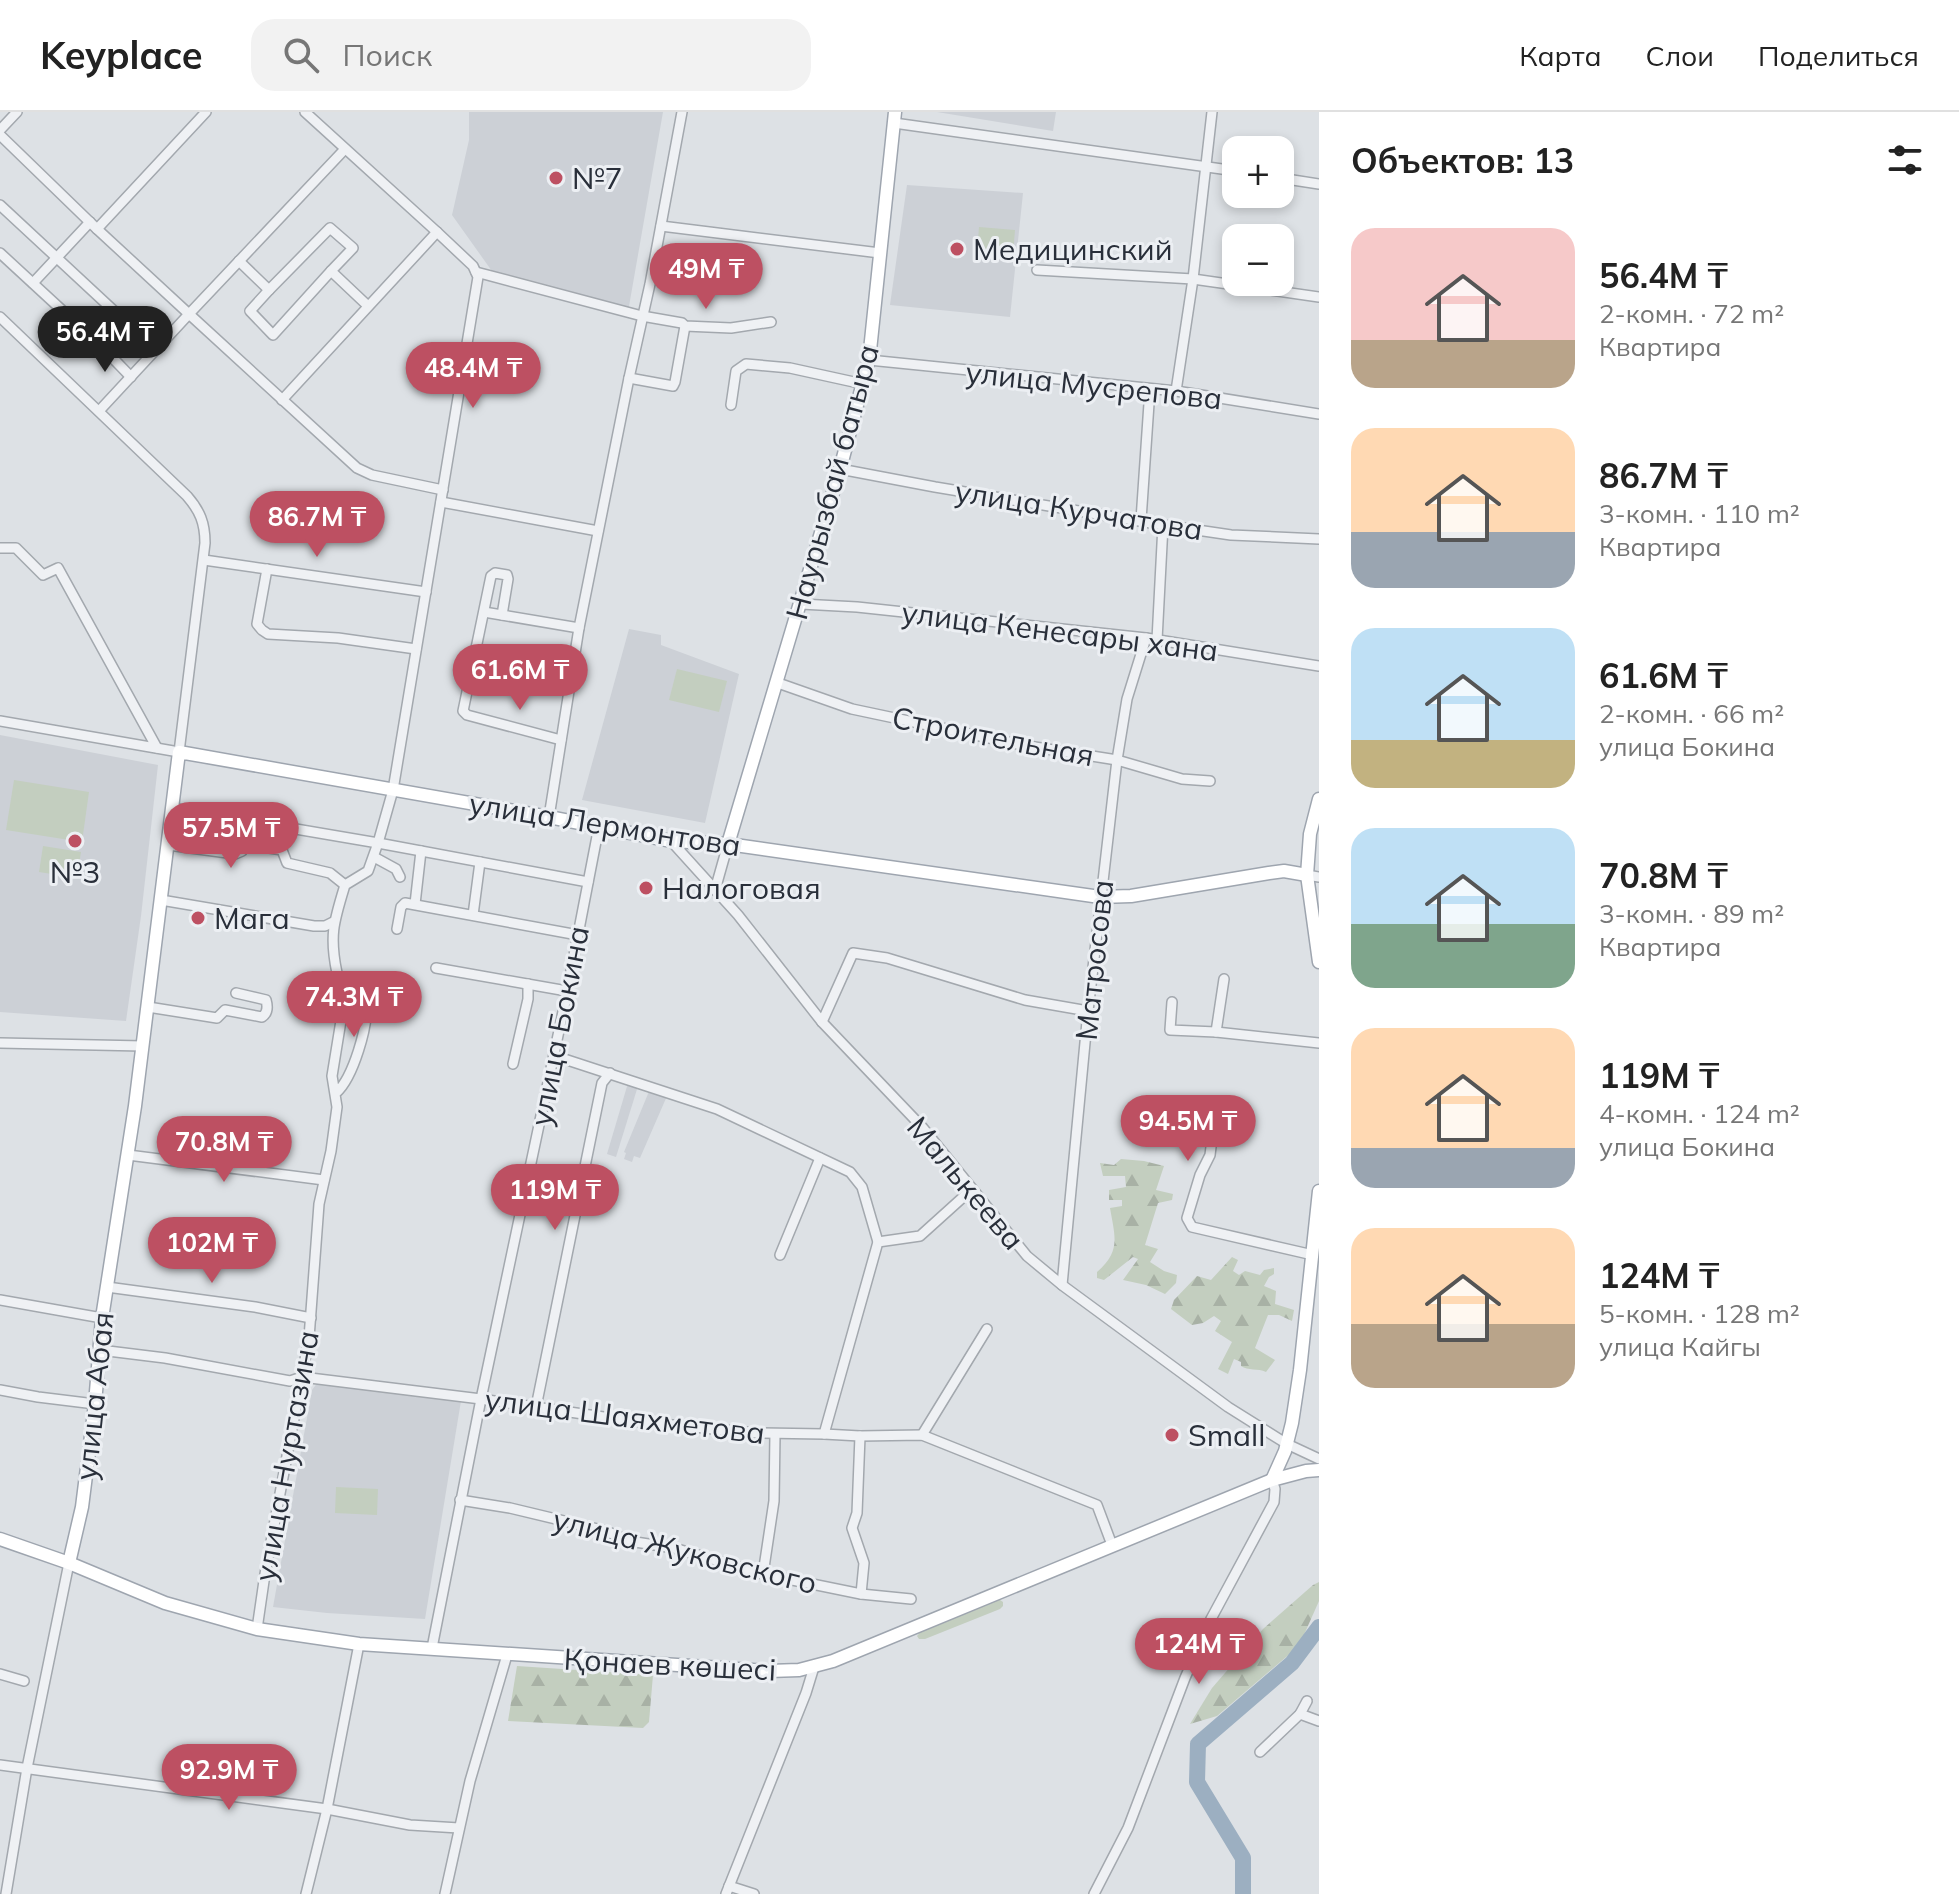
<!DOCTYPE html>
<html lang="ru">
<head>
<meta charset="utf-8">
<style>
	body { margin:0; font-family:Mulish,sans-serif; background:#f2f2f2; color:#222; height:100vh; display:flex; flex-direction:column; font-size:30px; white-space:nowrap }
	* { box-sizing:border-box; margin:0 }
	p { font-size:26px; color:#767676 }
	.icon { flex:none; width:44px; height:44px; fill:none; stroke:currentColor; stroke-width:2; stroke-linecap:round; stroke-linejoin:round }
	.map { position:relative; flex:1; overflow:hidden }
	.sheet { display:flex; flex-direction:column; background:#fff; width:640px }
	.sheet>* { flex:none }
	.buttons { position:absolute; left:1222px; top:24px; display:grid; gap:16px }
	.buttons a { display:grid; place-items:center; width:72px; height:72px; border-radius:16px; background:#fff; box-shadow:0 4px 12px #0003; font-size:40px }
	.price { position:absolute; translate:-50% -68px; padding:0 18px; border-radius:28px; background:#bd5062; color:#fff; font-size:26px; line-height:52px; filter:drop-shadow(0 2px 4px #0008) }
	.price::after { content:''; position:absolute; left:50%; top:48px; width:24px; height:18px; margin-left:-12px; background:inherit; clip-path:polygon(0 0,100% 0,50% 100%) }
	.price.current { background:#222; color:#fff }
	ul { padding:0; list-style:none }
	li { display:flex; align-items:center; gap:24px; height:200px; padding:0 32px }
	li span { display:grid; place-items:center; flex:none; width:224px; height:160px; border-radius:24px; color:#555 }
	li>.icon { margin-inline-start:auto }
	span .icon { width:96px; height:96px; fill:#fffc; stroke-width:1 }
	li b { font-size:34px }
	h2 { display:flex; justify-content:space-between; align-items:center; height:96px; padding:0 32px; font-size:34px }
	header { display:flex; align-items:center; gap:48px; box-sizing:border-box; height:112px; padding:0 40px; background:#fff; border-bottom:2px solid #e0e0e0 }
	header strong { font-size:38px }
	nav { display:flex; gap:44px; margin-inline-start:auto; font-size:28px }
	.search { width:560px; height:72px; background:#f2f2f2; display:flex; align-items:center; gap:20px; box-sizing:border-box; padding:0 28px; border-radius:24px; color:#767676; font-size:30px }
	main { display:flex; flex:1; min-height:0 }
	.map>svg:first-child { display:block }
	.built { fill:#ccd0d6 }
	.grass { fill:#c3cebf }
	.forest { fill:url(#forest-firs) }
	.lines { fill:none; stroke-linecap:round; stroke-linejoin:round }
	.river { stroke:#9cafc1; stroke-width:16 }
	.minor-casing { stroke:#a3a8ae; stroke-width:12 }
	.major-casing { stroke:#9ea5af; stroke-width:15 }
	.minor { stroke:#eff1f4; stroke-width:9 }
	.major { stroke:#fff; stroke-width:12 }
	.poi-dot { fill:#bd5062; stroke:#eceff3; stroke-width:3 }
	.labels { text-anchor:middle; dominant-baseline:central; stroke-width:6; stroke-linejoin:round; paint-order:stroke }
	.poi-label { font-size:30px; fill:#292f3a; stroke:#eceff3; text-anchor:start }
	.street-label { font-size:30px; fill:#292f3a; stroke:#eceff3 }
</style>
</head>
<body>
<header>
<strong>Keyplace</strong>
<div class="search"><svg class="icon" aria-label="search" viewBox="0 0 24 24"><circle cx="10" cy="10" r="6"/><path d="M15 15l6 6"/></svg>Поиск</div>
<nav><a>Карта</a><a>Слои</a><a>Поделиться</a></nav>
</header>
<main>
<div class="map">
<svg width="1319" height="1782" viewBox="0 0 1319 1782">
	<defs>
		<pattern id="forest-firs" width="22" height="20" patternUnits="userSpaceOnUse" patternTransform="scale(2)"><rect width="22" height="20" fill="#c3cebf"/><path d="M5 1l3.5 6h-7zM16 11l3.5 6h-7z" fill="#a8b1a5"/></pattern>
	</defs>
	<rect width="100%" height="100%" fill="#dde1e5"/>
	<!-- built -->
	<g class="built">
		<polygon points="469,0 663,0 628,200 499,169 452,103 469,28"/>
		<polygon points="937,0 1056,0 1053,19"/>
		<polygon points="907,73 1023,81 1010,205 890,193"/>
		<polygon points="629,517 661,523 661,533 739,562 705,711 582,688"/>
		<polygon points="0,623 158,653 141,804 126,909 0,900"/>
		<polygon points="628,971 638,974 616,1045 607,1042"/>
		<polygon points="650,977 667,984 640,1046 634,1044 632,1050 624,1047 626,1041 624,1040"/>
		<polygon points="318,1270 461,1289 425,1507 327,1501 273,1495 312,1278"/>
	</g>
	<!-- grass -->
	<g class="grass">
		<polygon points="979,115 1015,118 1013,143 977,140"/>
		<polygon points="677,557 727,569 719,600 669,588"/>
		<polygon points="14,668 89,680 82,730 6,718"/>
		<polygon points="43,734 81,740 77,766 39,760"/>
		<polygon points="336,1375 378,1377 377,1403 335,1401"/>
		<polygon points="995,1488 1000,1488 1003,1490 1003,1494 1000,1497 925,1527 919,1527 917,1524 922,1518"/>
	</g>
	<!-- forest -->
	<g class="forest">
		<path d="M1121,1047l23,2 20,5 -8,24 17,4 -1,6 -14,3 -13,42 13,4 -8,13 14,9 13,4 -1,8 -11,11 -19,-9 -23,-5 15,-21 -5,-2 -29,23 -7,-2v-6c24,-21 18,-35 13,-64l12,-2v-6h-13v-10l17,-3 -1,-11h-22l-3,-13 14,2z"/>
		<path d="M1232,1145l6,3 -5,11 6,4 6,-4 15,4 4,-5 10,-2v6l-5,3 -5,9 12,5 -1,13 19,6 -2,11 -13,-6h-11l-13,33 20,12 -9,12c-8,-4 -18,-1 -25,-6v-4l-7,-3 -6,15 -10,-5 14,-27 -17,-11 6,-10 -7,-5 -11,7 -11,2 -21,-16 3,-9 23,-24 14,4z"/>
		<polygon points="1319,1470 1319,1489 1299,1534 1217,1604 1190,1612 1212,1576 1263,1517 1313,1473"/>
		<polygon points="517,1554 653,1563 649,1610 643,1616 508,1609"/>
	</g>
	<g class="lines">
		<!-- river -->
		<polyline class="river" points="1243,1782 1243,1746 1197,1670 1198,1632 1292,1551 1319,1515"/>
		<!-- minor casing -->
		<g class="minor-casing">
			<g id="minor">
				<polyline points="894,11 1236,59"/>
				<polyline points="0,18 17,0"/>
				<polyline points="0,23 97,117 189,202 345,37"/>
				<polyline points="1280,66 1319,72"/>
				<polyline points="0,93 127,211 103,236 0,141"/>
				<polyline points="661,114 880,141"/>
				<polyline points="97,117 206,0"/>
				<polyline points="239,149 269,178 330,116 353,136 331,159 368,194"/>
				<polyline points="1037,158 1193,167 1319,185"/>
				<polyline points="476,160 642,204 682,211 685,214 731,216 771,210"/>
				<polyline points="33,171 90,110"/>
				<polyline points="269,178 250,199 273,223 331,159"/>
				<path d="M0,205l187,179c13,15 18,27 18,47l-26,209 -179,-31"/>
				<polyline points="127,211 156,238"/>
				<polyline points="103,236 131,265"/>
				<polyline points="869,248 1176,279 1319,302"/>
				<polyline points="629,266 673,274 675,270 685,214"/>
				<polyline points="1176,279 1193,167 1212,0"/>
				<polyline points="282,288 437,120"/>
				<polyline points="731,293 736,259 746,252 790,256 863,272"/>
				<polyline points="99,299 189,202 357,356 372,363 443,378"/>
				<polyline points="840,357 935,375 1163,413 1231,423 1319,427"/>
				<polyline points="441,390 598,419"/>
				<polyline points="1141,408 1150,277"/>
				<polyline points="0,436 16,436 43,463 58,456 157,636"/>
				<polyline points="204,448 426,480"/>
				<polyline points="267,457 257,512 262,518 268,522 338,526 416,537"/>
				<polyline points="801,492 857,495 1146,526 1319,554"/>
				<polyline points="484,500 579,516"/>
				<polyline points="502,503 508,467 507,463 495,461 491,464 463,599 467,603 561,628"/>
				<polyline points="1157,528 1163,413"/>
				<polyline points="778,571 852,597 1022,633 1117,648 1182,667 1210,669"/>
				<polyline points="172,696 378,731 393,678 478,165 473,154 437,120 305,0"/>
				<polyline points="549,705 579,516 629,266 650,172 682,0"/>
				<polyline points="671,729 738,803 822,910 923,1016 1027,1144 1062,1173 1228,1295 1287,1332 1319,1347"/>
				<polyline points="243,732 282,738 287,751 330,761 345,773"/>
				<polyline points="168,733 235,742 242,739 247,709"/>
				<polyline points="374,745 396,757 400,765"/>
				<polyline points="1307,763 1319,765"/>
				<polyline points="715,778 728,732"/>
				<polyline points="161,788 314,814 325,814 333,810"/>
				<polyline points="415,792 421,739"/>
				<polyline points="473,803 480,750"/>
				<polyline points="397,817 401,795 405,791 578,823"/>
				<polyline points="436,856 567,879"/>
				<path d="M337,861c-8,-38 -3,-52 8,-88l23,-14 10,-28 210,39"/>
				<polyline points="1172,890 1170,918 1216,920 1319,931"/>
				<path d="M148,895l69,11 8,-8 37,7c6,-4 6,-10 4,-17l-30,-7"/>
				<polyline points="822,910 853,841 887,846 1025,888 1088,899"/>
				<polyline points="1216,920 1224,867"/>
				<polyline points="0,931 143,934"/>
				<polyline points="555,944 717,997 850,1060 862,1075 878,1130"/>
				<polyline points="513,952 528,887 528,872"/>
				<polyline points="1215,1003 1210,1043 1200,1063 1187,1106 1192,1115 1313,1143"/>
				<polyline points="128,1043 324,1068"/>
				<polyline points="780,1143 820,1046"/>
				<polyline points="1062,1173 1088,899 1117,648 1127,587 1146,526"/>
				<polyline points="107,1175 255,1195 311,1206"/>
				<polyline points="0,1188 102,1206"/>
				<polyline points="100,1238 165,1246 290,1269 302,1265 481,1287 631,1309 756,1321 824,1322 860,1324 922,1323 1097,1393 1112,1433"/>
				<polyline points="0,1278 38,1285 95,1292"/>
				<polyline points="536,1295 602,971 610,961"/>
				<polyline points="824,1322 878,1130 920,1124 971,1078"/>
				<polyline points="922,1323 987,1217"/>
				<polyline points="860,1324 857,1401 852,1416 864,1451 861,1482"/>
				<polyline points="460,1388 510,1396 606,1419 629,1429 674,1436 763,1462 861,1482 911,1487"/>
				<polyline points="763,1462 774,1389 775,1322"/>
				<path d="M257,1517l8,-55 44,-236 10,-134 12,-53 6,-44 -5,-31 14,-86 20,12c3,23 -13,76 -30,91"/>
				<polyline points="432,1536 481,1287 564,895 599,714"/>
				<polyline points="0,1562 24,1569"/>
				<polyline points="1300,1602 1307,1589"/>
				<polyline points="1260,1640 1300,1602 1319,1609"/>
				<polyline points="0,1653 327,1697 410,1713 459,1716"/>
				<polyline points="729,1774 754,1782"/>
				<polyline points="6,1782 27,1656 69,1451"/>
				<polyline points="306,1782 327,1697 359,1532"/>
				<polyline points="445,1782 470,1669 507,1543"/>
				<polyline points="726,1782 806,1581 814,1555"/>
				<polyline points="1094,1782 1128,1716 1185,1566 1211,1507 1274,1390 1275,1377 1272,1368"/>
			</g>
		</g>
		<!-- major casing -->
		<g class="major-casing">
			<g id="major">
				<polyline points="1319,687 1310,722 1307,763 1319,850"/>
				<polyline points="728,732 840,357 869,248 895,0"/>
				<polyline points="1272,1368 1285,1339 1292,1311 1300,1258 1319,1079"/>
				<polyline points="0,1427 69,1451 165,1491 257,1517 359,1532 769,1559 799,1558 833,1549 1272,1368 1306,1359 1319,1358"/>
				<polyline points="69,1451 82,1395 95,1292 102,1206 135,994 179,640 549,705 671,729 728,732 1100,785 1131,784 1269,761 1284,759 1307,763"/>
			</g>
		</g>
		<!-- minor -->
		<use href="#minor" class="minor"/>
		<!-- major -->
		<use href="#major" class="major"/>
	</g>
	<!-- markers -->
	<g class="poi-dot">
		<circle cx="556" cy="66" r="8"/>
		<circle cx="957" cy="137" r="8"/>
		<circle cx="75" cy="729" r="8"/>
		<circle cx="646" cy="776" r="8"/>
		<circle cx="198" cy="806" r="8"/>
		<circle cx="1172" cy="1323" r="8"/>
	</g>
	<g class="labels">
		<!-- poi labels -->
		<g class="poi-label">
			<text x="572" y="66">№7</text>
			<text x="973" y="137">Медицинский</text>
			<text x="75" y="760" text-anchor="middle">№3</text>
			<text x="662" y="776">Налоговая</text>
			<text x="214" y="806">Мага</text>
			<text x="1188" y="1323">Small</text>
		</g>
		<!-- street labels -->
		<g class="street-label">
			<text transform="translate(1094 273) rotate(6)">улица Мусрепова</text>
			<text transform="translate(832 370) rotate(-75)">Наурызбай батыра</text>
			<text transform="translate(1079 398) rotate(9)">улица Курчатова</text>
			<text transform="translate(1060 519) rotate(7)">улица Кенесары хана</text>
			<text transform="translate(993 624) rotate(11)">Строительная</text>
			<text transform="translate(605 712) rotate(9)">улица Лермонтова</text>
			<text transform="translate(1094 848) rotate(-84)">Матросова</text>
			<text transform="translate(559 914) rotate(-79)">улица Бокина</text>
			<text transform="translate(966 1071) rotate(50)">Малькеева</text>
			<text transform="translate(94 1284) rotate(-84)">улица Абая</text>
			<text transform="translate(625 1304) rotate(7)">улица Шаяхметова</text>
			<text transform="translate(286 1344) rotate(-80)">улица Нуртазина</text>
			<text transform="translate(685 1439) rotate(14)">улица Жуковского</text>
			<text transform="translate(670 1552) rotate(3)">Қонаев көшесі</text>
		</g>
	</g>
</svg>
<div class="buttons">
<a>+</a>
<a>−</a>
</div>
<b class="price" style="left:706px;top:199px">49M ₸</b>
<b class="price current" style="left:105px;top:262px">56.4M ₸</b>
<b class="price" style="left:473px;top:298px">48.4M ₸</b>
<b class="price" style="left:317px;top:447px">86.7M ₸</b>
<b class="price" style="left:520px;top:600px">61.6M ₸</b>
<b class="price" style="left:231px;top:758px">57.5M ₸</b>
<b class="price" style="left:354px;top:927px">74.3M ₸</b>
<b class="price" style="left:1188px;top:1051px">94.5M ₸</b>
<b class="price" style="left:224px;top:1072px">70.8M ₸</b>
<b class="price" style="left:555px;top:1120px">119M ₸</b>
<b class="price" style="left:212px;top:1173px">102M ₸</b>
<b class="price" style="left:1199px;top:1574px">124M ₸</b>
<b class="price" style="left:229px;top:1700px">92.9M ₸</b>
</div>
<section class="sheet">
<h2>Объектов: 13<svg class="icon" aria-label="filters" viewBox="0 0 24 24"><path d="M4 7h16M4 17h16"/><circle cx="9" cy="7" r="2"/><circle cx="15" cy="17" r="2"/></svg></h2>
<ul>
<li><span style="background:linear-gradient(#f6c9c9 70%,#b9a48a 0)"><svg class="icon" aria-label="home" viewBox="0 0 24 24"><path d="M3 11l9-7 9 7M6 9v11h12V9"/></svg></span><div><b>56.4M ₸</b><p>2-комн. · 72 m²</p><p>Квартира</p></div></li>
<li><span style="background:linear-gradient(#ffd9b3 65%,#9aa5b1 0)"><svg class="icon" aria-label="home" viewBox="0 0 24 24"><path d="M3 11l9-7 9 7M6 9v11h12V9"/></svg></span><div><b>86.7M ₸</b><p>3-комн. · 110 m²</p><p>Квартира</p></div></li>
<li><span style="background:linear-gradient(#bfe0f5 70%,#c2b280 0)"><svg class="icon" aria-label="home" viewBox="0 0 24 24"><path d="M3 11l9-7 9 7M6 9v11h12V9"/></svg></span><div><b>61.6M ₸</b><p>2-комн. · 66 m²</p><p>улица Бокина</p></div></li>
<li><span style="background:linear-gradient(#bfe0f5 60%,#7fa58c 0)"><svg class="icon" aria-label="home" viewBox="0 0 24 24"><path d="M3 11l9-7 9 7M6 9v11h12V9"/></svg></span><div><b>70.8M ₸</b><p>3-комн. · 89 m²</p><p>Квартира</p></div></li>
<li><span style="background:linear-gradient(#ffd9b3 75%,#9aa5b1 0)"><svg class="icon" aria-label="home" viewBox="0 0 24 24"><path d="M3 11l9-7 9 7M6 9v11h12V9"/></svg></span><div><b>119M ₸</b><p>4-комн. · 124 m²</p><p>улица Бокина</p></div></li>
<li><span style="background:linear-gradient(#ffd9b3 60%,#b9a48a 0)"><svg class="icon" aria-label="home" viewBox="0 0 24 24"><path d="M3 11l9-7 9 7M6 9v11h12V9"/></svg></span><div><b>124M ₸</b><p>5-комн. · 128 m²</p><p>улица Кайгы</p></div></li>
</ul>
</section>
</main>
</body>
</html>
